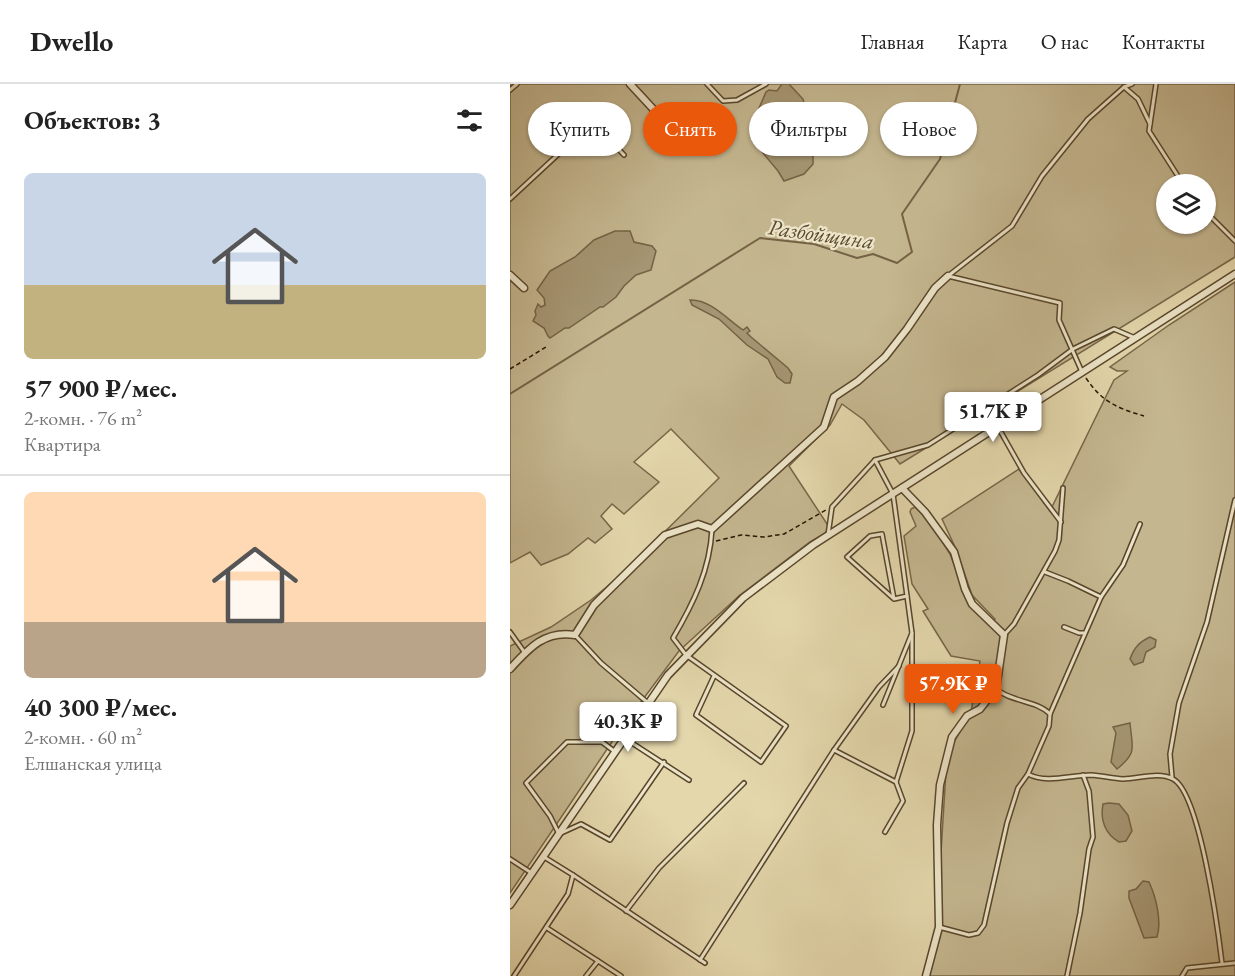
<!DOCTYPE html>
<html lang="ru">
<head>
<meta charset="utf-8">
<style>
	body { margin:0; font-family:"EB Garamond",serif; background:#f2f2f2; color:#222; height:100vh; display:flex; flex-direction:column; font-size:22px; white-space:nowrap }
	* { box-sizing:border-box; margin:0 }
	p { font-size:20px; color:#767676 }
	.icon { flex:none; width:33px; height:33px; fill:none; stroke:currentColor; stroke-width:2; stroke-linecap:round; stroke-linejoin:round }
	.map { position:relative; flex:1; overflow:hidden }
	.side { display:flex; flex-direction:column; background:#fff; width:510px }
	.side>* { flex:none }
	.hud { position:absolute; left:18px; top:18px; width:570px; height:54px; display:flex; gap:12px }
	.buttons { position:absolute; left:646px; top:90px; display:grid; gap:12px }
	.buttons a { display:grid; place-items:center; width:60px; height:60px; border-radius:50%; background:#fff; box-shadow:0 2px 4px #0004; font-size:30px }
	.price { position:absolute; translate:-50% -51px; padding:0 14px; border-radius:6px; background:#fff; color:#222; font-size:20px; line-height:39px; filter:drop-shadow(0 2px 3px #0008) }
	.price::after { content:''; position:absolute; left:50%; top:36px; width:18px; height:14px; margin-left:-9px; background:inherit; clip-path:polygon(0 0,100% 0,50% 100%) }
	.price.active { background:#ea580c; color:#fff }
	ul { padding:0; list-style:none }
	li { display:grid; align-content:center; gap:12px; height:318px; padding:0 24px }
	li+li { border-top:2px solid #e0e0e0 }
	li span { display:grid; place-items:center; height:186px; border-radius:9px; color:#555 }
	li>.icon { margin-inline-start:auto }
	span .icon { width:108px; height:108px; fill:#fffc; stroke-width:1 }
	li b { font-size:26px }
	h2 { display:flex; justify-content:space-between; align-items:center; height:72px; padding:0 24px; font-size:26px }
	.chip { padding:0 21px; border-radius:27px; background:#fff; box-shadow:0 2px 4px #0004; font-size:21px; line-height:54px }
	.chip.active { background:#ea580c; color:#fff }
	header { display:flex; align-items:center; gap:36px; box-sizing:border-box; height:84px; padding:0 30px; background:#fff; border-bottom:2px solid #e0e0e0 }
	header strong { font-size:28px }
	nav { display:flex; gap:33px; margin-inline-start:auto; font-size:21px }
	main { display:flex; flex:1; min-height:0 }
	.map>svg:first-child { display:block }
	.green { fill:#c4b68f; stroke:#776648; stroke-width:1.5; fill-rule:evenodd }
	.water { fill:#a59572; stroke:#746244; stroke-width:1.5 }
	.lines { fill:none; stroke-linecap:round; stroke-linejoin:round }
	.stream { stroke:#746244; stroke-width:2 }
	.service-casing { stroke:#58462b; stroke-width:6 }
	.minor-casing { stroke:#58462b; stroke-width:9 }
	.path { stroke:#2a1600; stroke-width:1.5; stroke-dasharray:4.5 3; stroke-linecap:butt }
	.service { stroke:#ede5c9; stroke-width:3 }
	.minor { stroke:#ede5c9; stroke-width:6 }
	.labels { text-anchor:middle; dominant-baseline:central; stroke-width:4.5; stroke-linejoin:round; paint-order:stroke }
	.water-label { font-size:22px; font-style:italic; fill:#5b492e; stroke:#ede5c9 }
</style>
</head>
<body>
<header>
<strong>Dwello</strong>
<nav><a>Главная</a><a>Карта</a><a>О нас</a><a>Контакты</a></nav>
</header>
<main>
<section class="side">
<h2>Объектов: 3<svg class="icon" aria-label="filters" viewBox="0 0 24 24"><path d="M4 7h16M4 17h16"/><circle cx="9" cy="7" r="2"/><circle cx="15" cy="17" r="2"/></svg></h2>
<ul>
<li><span style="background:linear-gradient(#c9d6e8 60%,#c2b280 0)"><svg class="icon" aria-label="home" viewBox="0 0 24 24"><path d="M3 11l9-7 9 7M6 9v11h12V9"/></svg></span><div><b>57 900 ₽/мес.</b><p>2-комн. · 76 m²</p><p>Квартира</p></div></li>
<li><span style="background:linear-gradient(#ffd9b3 70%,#b9a48a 0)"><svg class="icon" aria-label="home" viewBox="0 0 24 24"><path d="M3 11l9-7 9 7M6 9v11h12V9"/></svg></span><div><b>40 300 ₽/мес.</b><p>2-комн. · 60 m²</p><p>Елшанская улица</p></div></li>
</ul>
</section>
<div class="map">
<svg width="725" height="892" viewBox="0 0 725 892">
	<rect width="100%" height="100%" fill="#e4d7ac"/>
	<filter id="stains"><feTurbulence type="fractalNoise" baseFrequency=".00333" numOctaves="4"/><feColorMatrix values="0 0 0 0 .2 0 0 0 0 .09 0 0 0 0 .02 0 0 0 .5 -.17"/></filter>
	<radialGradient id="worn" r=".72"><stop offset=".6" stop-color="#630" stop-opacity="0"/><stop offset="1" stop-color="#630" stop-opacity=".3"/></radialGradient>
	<!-- green -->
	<g class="green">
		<path d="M0,0h725v173l-335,207 -36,-44 -22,-16 -12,21 -41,41 42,64 -21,12 -70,53 -61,56 -59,79 -110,163v-247l41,-19 40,-27 31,-26 97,-96 -48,-49 -37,33 25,20 -35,32 -12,-10 -11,12 11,13 -17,14 -7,-5 -20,16 -27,11 -11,-13 -20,11zM657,100h39v40h-39z"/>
		<polygon points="725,198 725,892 419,892 430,837 431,768 437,671 461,628 470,577 441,572 413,527 418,525 402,500 394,452 406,442 400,428 401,425 405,423 420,438 440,470 460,522 481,542 485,535 462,511 446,465 432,435 509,385 540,427 604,296 617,287 607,287 600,283 659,241"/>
	</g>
	<!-- water -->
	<g class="water">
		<path d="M272,0h7l14,15 4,16 -3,4c4,9 6,13 0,21l9,17v7l-9,10 -20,7 -6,-10 -25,-30v-6l7,-2 1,-7 -5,-11 10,-23 3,-2 8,1z"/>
		<polygon points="105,147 120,147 124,158 142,162 146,167 141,186 126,191 114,202 106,213 93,223 90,223 59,244 55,244 40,254 38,252 34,244 23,237 26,231 25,227 28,220 31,223 35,221 34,214 27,206 40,187 65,173 84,156"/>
		<path d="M180,216c20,-1 38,20 53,30l4,-3 3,4 -3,2 4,4 37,31 4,6 -2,9h-5l-8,-6 -9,-18 -21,-14 -28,-26 -27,-14z"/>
		<path d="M640,553l6,3 -1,7 -9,5 -3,10 -9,3 -4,-6c4,-11 9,-17 20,-22z"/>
		<path d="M620,639c2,25 8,29 -13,46l-6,-7 5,-29 -3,-6z"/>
		<path d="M599,719l10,1 9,11 4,16 -6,10 -7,1c-14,-8 -19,-22 -16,-38z"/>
		<path d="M633,797l6,1c7,15 13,39 8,55l-13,1 -15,-40v-7l7,-2z"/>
	</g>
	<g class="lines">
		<!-- stream -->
		<polyline class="stream" points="0,310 250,154 304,160 347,174 363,170 387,179 402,168 392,130 430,75 450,0"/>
		<!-- service casing -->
		<g class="service-casing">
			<g id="service">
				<polyline points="197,0 213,17 227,16 256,0"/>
				<polyline points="646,0 639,47 673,100"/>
				<polyline points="614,3 628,15 640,40"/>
				<polyline points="0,6 7,0"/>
				<polyline points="0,115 83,38 114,71"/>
				<polyline points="696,128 725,157"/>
				<polyline points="438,192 502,142 532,92 578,35 614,3 622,0"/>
				<polyline points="438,192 550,219 549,236 572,288"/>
				<polyline points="488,343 514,389 551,438"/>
				<polyline points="365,376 383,410 397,512 384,515 337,473 360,452 372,450 384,515"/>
				<path d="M202,445c-2,41 -19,75 -39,109l13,17 100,71 -25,36 -65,-47 18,-39"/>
				<polyline points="318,451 322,423 365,376 418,361 528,291 563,265 604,245 625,254"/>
				<polyline points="535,488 558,497 591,513"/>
				<polyline points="554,543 569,549 574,549"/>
				<polyline points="0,548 15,569"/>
				<polyline points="65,551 91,579 138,619"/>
				<polyline points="494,551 504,540 545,467 549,456 553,404"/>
				<polyline points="373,621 402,549 397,512"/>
				<polyline points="540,630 591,513 613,481 630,440"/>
				<polyline points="122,659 179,696"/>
				<polyline points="104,667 92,658 57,658 16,699 40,732 49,750 71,740 100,756 154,678"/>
				<path d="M518,690c18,10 43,1 63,1 11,1 21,3 32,4 15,0 36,-8 50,0 27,14 45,151 49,184"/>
				<polyline points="662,693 660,670 669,619 697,538 725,416"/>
				<polyline points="386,698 324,666 369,603 389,582"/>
				<polyline points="375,748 393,717 386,698 402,647 402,549"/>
				<polyline points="0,775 20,788"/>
				<polyline points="63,791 195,879"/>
				<polyline points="116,827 149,784 234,699"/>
				<path d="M429,843l30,8 9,-2 6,-8 23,-102 11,-35 10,-14 21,-48 1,-12c-14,-14 -39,-12 -54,-25"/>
				<polyline points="37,844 88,877 76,892"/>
				<polyline points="190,876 324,666"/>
				<polyline points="88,877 111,892"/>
				<polyline points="4,892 58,810 63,791 34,773"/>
				<polyline points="557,892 570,829 579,765 583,753 579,707 573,691"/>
				<polyline points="672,892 677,884 725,879"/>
			</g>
		</g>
		<!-- minor casing -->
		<g class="minor-casing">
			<g id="minor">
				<polyline points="120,0 170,54"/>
				<polyline points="0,191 14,204"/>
				<polyline points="392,404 415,428 444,468 455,505 462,520 494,551 486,605 470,625 457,632 442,653 430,701 427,741 429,843 416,892"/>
				<path d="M0,585c19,-21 35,-39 65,-34l19,-30 71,-70 33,-11 14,5 112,-102 10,-30 24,-16 27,-24 22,-28 28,-41 13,-12"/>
				<polyline points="0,821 158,591 233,514 303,461 725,190"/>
			</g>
		</g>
		<!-- path -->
		<g class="path">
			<polyline points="0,285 36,263"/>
			<path d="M576,294c16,24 31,30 58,38"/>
			<polyline points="206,457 231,451 254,453 274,450 316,426"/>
		</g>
		<!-- service -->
		<use href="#service" class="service"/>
		<!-- minor -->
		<use href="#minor" class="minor"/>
	</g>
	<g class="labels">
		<!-- water labels -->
		<g class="water-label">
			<text transform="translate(311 150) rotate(8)">Разбойщина</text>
		</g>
	</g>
	<rect width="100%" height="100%" filter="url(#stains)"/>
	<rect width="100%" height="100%" fill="url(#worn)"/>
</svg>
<div class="buttons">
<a><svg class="icon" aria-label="layers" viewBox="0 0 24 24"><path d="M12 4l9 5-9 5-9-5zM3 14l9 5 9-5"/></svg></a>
</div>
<b class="price" style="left:483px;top:359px">51.7K ₽</b>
<b class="price active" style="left:443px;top:631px">57.9K ₽</b>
<b class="price" style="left:118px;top:669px">40.3K ₽</b>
<div class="hud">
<a class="chip">Купить</a>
<a class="chip active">Снять</a>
<a class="chip">Фильтры</a>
<a class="chip">Новое</a>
</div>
</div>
</main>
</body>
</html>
